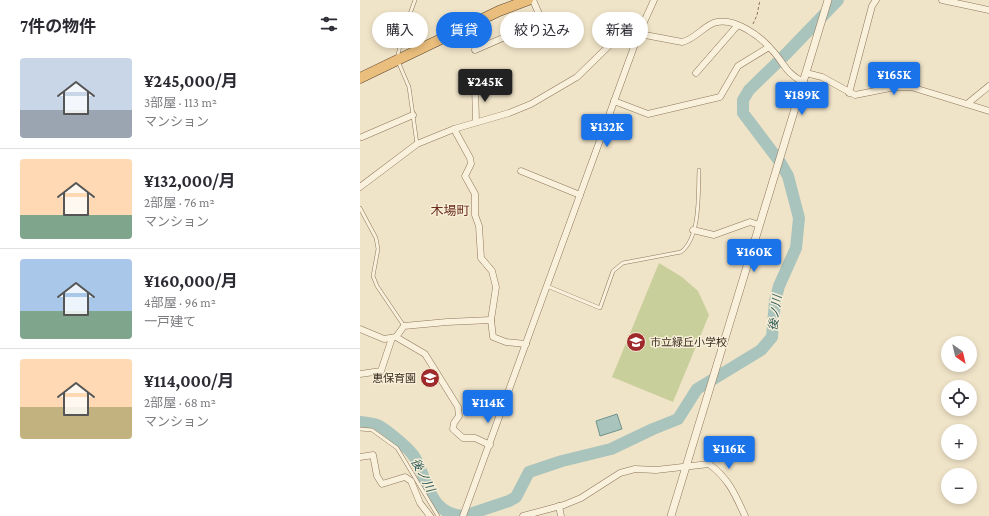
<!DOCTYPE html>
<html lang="ja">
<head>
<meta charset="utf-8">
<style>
	body { margin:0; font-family:"Crimson Pro","Noto Sans JP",serif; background:#f7f7f7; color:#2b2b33; height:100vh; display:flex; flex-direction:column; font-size:15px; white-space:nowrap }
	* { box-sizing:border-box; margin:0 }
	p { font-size:13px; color:#7c7c81 }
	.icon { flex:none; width:22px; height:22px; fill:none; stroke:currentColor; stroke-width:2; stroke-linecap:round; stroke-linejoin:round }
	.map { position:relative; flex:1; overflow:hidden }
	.side { display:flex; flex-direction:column; background:#fff; width:360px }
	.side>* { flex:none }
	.top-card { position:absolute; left:12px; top:12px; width:380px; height:36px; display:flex; gap:8px }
	.needle { width:26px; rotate:146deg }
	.buttons { position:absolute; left:581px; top:336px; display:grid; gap:8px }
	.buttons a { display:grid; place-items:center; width:36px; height:36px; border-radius:50%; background:#fff; box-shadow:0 2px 6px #0003; font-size:20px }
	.price { position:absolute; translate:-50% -34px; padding:0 9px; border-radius:4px; background:#1a73e8; color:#fff; font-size:13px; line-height:26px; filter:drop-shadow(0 1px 2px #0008) }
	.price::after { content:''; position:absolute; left:50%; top:24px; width:12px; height:9px; margin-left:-6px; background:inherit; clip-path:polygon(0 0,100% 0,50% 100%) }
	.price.current { background:#222; color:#fff }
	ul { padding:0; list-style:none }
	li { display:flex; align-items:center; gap:12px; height:100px; padding:0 20px }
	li+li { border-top:1px solid #e1e1e2 }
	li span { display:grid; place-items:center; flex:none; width:112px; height:80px; border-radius:4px; color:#555 }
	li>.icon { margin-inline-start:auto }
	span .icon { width:48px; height:48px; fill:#fffc; stroke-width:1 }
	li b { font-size:17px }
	h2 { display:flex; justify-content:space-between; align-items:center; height:48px; padding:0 20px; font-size:17px }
	.tag { padding:0 14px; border-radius:18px; background:#fff; box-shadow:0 2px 6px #0003; font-size:14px; line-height:36px }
	.tag.current { background:#1a73e8; color:#fff }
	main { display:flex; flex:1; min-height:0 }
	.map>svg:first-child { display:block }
	.green { fill:#c9cf9b }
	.water { fill:#a9c4bc; stroke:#6f938a }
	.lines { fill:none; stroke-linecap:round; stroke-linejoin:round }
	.river { stroke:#a9c4bc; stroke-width:12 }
	.service-casing { stroke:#8d765c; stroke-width:4 }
	.minor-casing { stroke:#8d765c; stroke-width:7 }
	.tertiary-casing { stroke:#8d765c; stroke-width:8 }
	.trunk-casing { stroke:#5b4430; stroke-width:11 }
	.path { stroke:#8d765c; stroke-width:1; stroke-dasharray:3 2; stroke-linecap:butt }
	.service { stroke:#faf1dc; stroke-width:3 }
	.minor { stroke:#faf1dc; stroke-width:6 }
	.tertiary { stroke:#faf1dc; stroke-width:7 }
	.trunk { stroke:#eabe7c; stroke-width:10 }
	.labels { text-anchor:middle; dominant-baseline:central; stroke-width:3; stroke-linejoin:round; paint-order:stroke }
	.poi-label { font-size:11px; fill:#3d2e20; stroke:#f7eed8; text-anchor:start }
	.water-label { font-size:12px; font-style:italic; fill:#2f5d5a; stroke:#f7eed8 }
	.quarter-label { font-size:13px; fill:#6b2e1e; stroke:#f7eed8 }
</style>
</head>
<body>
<main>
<section class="side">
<h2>7件の物件<svg class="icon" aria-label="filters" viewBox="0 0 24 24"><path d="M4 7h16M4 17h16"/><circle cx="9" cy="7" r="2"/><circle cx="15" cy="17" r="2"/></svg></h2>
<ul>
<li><span style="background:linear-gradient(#c9d6e8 65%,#9aa5b1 0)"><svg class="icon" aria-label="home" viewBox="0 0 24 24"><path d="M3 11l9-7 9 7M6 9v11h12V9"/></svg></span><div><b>¥245,000/月</b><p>3部屋 · 113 m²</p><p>マンション</p></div></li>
<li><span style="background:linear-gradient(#ffd9b3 70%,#7fa58c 0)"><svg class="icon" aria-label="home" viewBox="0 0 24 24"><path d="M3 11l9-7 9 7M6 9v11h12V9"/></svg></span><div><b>¥132,000/月</b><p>2部屋 · 76 m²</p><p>マンション</p></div></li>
<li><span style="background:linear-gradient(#a9c7e8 65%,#7fa58c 0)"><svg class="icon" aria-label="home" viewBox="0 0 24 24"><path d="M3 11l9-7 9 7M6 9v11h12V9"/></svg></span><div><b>¥160,000/月</b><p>4部屋 · 96 m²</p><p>一戸建て</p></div></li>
<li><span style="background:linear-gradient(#ffd9b3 60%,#c2b280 0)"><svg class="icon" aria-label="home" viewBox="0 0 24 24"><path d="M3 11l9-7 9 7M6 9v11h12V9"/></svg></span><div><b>¥114,000/月</b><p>2部屋 · 68 m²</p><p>マンション</p></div></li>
</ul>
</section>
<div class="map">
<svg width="629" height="516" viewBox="0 0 629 516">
	<rect width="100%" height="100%" fill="#f0e4c8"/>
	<!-- green -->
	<polygon class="green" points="299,263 322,277 338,291 349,315 313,402 252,377"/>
	<!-- water -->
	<polygon class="water" points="257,414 262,429 240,436 236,421"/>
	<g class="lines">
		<!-- river -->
		<g class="river">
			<path d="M0,422c7,1 15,1 21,5 8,5 30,23 34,31 14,25 14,55 48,58"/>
			<polyline points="104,516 149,501 156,497 169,472 202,461 251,449 293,429 318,419 337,389 401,350 412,337 415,301 419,286 436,248 439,218 428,176 420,162 383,113 383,100 389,90 424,56 478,0"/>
		</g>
		<!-- service casing -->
		<g class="service-casing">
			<g id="service">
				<polyline points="55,0 43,33 37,59 49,87 57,144"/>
				<polyline points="0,208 16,238 18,249 13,276 17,286 44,326"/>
				<path d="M187,286l53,22 13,-37 10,-8 58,-11c20,-15 17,-59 18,-82"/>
				<polyline points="0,429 12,430 37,448 78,516"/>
			</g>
		</g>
		<!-- minor casing -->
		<g class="minor-casing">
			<g id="minor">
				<polyline points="582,0 629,10"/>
				<polyline points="115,22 117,40 115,50 168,27 179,14 173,0"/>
				<polyline points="336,73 377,26"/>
				<polyline points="446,73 462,77 495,95 535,87 551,87 629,111"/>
				<polyline points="115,84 116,122"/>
				<polyline points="489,93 512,6 516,0"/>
				<polyline points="254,101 288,114 360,97 378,66 409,47"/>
				<polyline points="607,104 629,86"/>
				<polyline points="94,129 110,158 111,164 105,176 115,194 115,215 119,226 121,258 132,271 136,287 131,320 133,337 146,342 166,344"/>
				<polyline points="2,137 53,115"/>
				<polyline points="161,171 220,195"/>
				<path d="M0,187l57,-43 37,-15 55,-16 22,-9 46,-27 39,-38 13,-7 53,10c14,-3 23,-18 35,-20 18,-4 43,14 54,27 13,13 14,24 32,33"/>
				<polyline points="333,230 354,235 390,222 399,225"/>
				<polyline points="0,329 24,339 36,337 44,326 87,322 131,320"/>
				<polyline points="36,337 65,354 98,407 99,416 94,423 93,429 103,438 115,438 130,445"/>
				<polyline points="0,374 21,371 32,338"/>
				<polyline points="0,457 13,455 17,476 22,484 45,477 51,481 60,503 70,516"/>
				<polyline points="199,506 201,516"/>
				<polyline points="103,516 279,33 294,0"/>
				<path d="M163,516l41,-11 17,-7 39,-25 15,-4 21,1 53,-6c20,15 26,30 36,52"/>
			</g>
		</g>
		<!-- tertiary casing -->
		<g class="tertiary-casing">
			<polyline id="tertiary" points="311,516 468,0"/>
		</g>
		<!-- trunk casing -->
		<g class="trunk-casing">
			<polyline id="trunk" points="0,78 139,11 168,0"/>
		</g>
		<!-- path -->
		<polyline class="path" points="393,24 397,15 400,0"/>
		<!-- service -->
		<use href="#service" class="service"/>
		<!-- minor -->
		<use href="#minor" class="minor"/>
		<!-- tertiary -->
		<use href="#tertiary" class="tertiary"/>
		<!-- trunk -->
		<use href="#trunk" class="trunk"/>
	</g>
	<!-- icons -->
	<defs>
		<g id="school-disc" transform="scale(1)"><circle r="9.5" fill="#9e2a2b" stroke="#f7eed8"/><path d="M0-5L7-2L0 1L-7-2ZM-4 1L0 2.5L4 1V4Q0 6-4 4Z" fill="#fff"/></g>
	</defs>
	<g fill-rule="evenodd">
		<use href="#school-disc" x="276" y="342"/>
		<use href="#school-disc" x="70" y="378"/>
	</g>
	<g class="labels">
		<!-- poi labels -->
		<g class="poi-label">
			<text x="290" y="342">市立緑丘小学校</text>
			<text x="56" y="378" text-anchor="end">恵保育園</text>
		</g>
		<!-- water labels -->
		<g class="water-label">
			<text transform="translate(415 313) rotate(-83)">後ノ川</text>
			<text transform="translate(63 475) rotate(62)">後ノ川</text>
		</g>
		<!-- quarter labels -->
		<g class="quarter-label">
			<text x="90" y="210">木場町</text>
		</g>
	</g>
</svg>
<div class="buttons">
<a><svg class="needle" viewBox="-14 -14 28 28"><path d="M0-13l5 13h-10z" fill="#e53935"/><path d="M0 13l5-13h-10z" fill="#7c7c81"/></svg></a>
<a><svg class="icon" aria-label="locate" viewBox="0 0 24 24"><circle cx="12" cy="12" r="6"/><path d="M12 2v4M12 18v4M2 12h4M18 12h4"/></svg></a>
<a>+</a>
<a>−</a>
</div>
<b class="price" style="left:534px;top:96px">¥165K</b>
<b class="price current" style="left:125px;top:103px">¥245K</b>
<b class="price" style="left:442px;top:116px">¥189K</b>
<b class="price" style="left:247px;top:148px">¥132K</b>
<b class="price" style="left:394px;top:273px">¥160K</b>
<b class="price" style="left:128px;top:424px">¥114K</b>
<b class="price" style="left:369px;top:470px">¥116K</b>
<div class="top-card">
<a class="tag">購入</a>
<a class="tag current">賃貸</a>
<a class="tag">絞り込み</a>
<a class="tag">新着</a>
</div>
</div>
</main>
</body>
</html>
